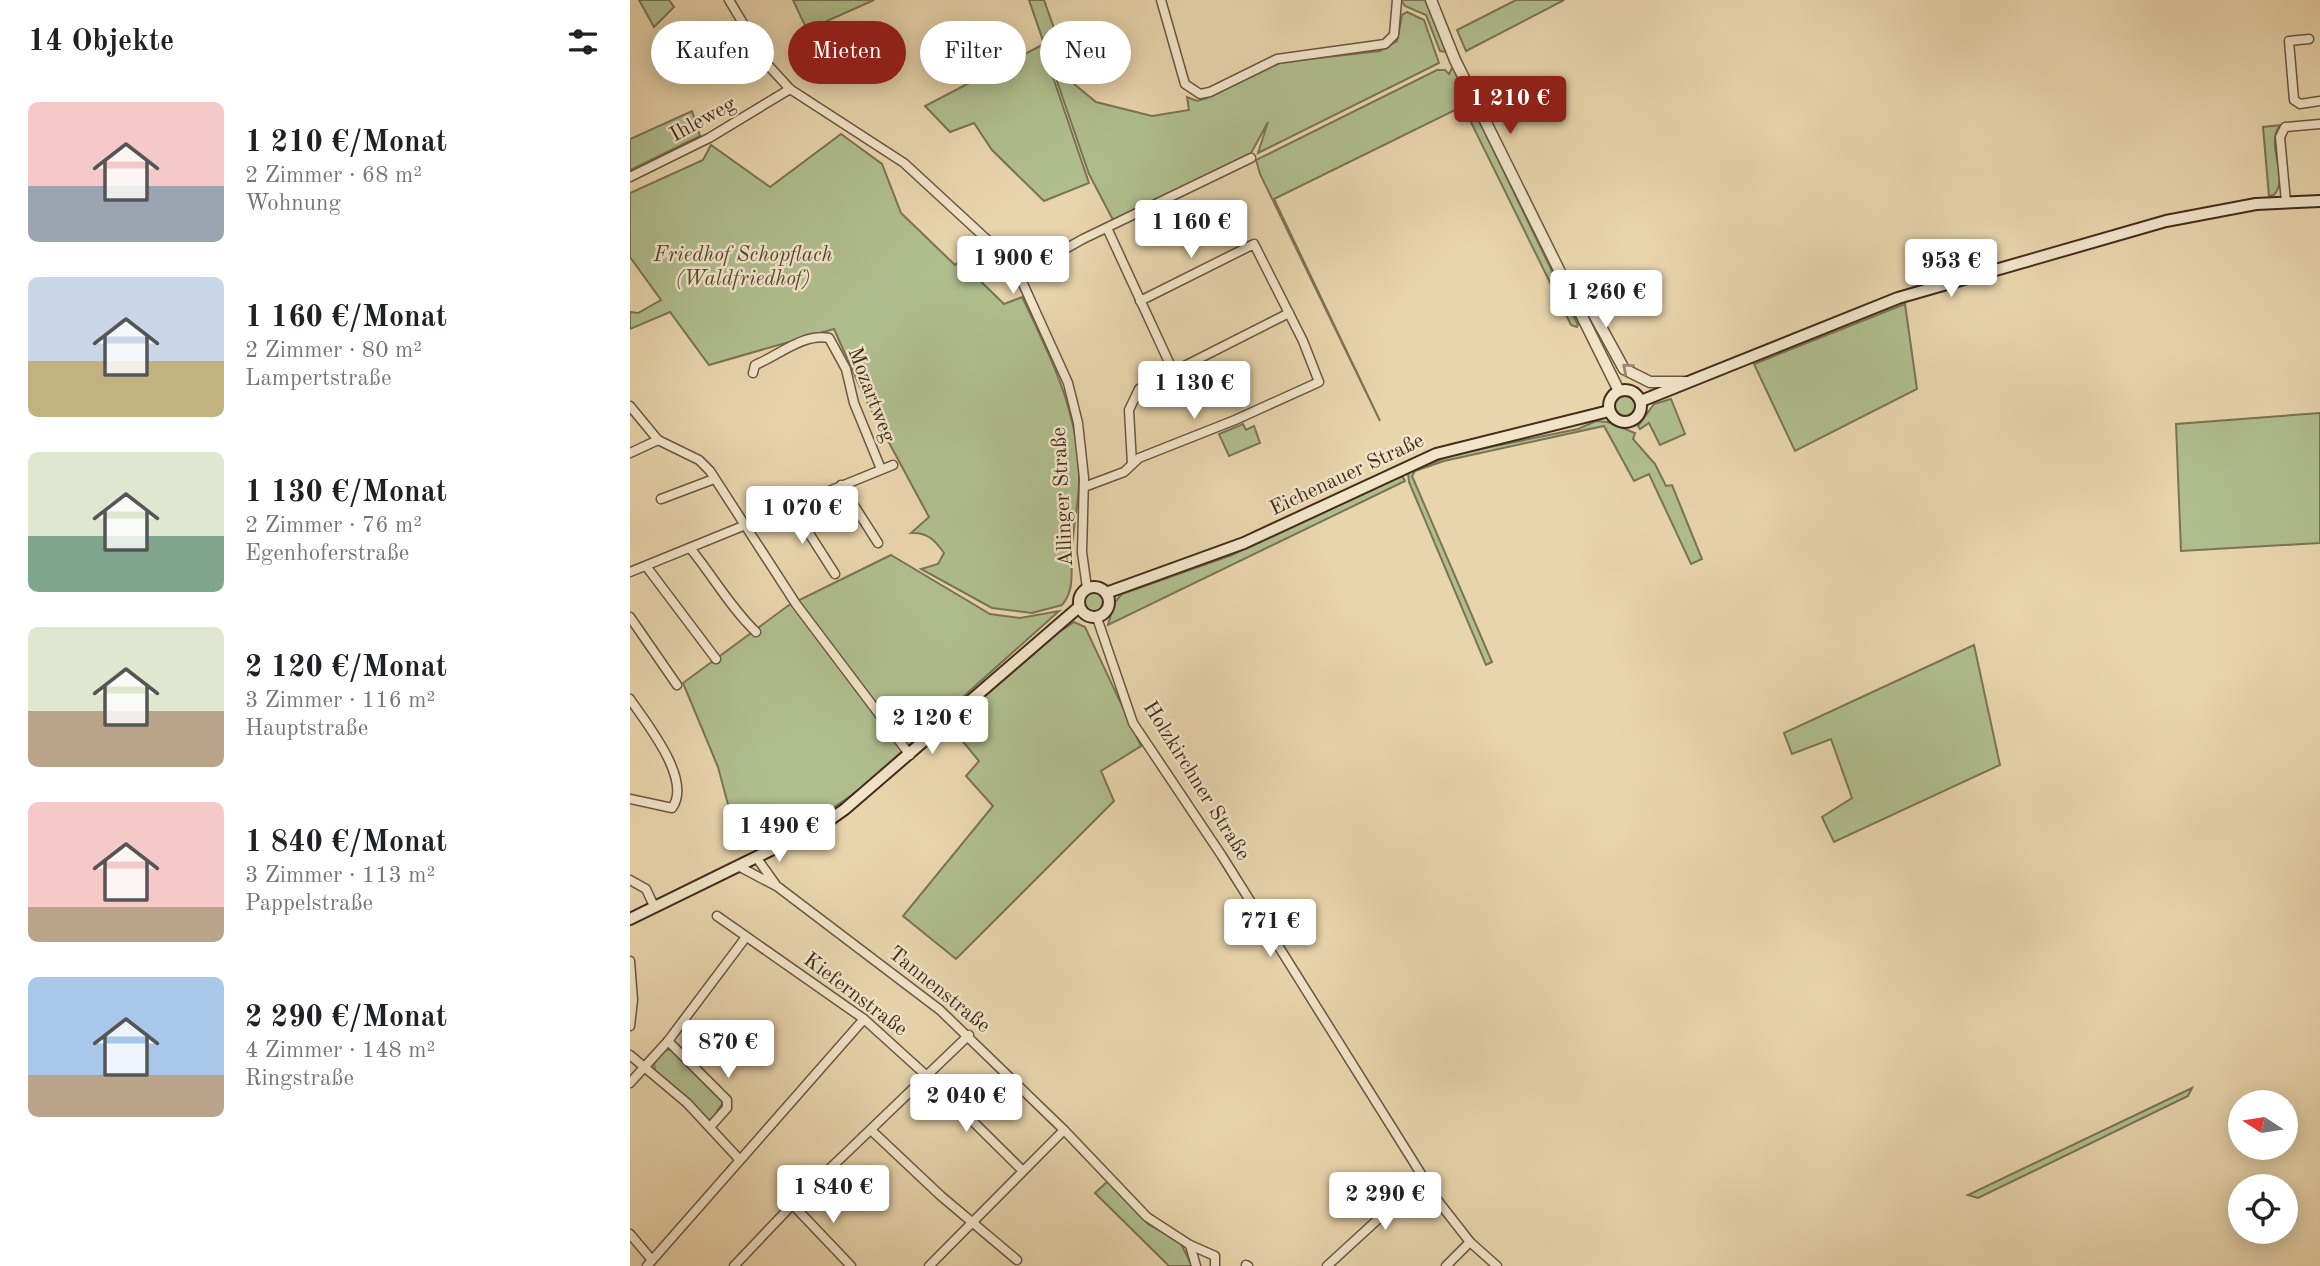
<!DOCTYPE html>
<html lang="de">
<head>
<meta charset="utf-8">
<style>
	body { margin:0; font-family:"Old Standard TT",serif; background:#f6f6f6; color:#202124; height:100vh; display:flex; flex-direction:column; font-size:26px; white-space:nowrap }
	* { box-sizing:border-box; margin:0 }
	p { font-size:23px; color:#757577 }
	.icon { flex:none; width:38px; height:38px; fill:none; stroke:currentColor; stroke-width:2; stroke-linecap:round; stroke-linejoin:round }
	.map { position:relative; flex:1; overflow:hidden }
	.side { display:flex; flex-direction:column; background:#fff; width:630px }
	.side>* { flex:none }
	.banner { position:absolute; left:21px; top:21px; width:665px; height:63px; display:flex; gap:14px }
	.needle { width:46px; rotate:282deg }
	.buttons { position:absolute; left:1598px; top:1090px; display:grid; gap:14px }
	.buttons a { display:grid; place-items:center; width:70px; height:70px; border-radius:50%; background:#fff; box-shadow:0 4px 18px #0003; font-size:35px }
	.price { position:absolute; translate:-50% -60px; padding:0 16px; border-radius:7px; background:#fff; color:#222; font-size:23px; line-height:46px; filter:drop-shadow(0 2px 4px #0008) }
	.price::after { content:''; position:absolute; left:50%; top:42px; width:21px; height:16px; margin-left:-10px; background:inherit; clip-path:polygon(0 0,100% 0,50% 100%) }
	.price.active { background:#8f2418; color:#fff }
	ul { padding:0; list-style:none }
	li { display:flex; align-items:center; gap:21px; height:175px; padding:0 28px }
	li span { display:grid; place-items:center; flex:none; width:196px; height:140px; border-radius:10px; color:#555 }
	li>.icon { margin-inline-start:auto }
	span .icon { width:84px; height:84px; fill:#fffc; stroke-width:1 }
	li b { font-size:30px }
	h2 { display:flex; justify-content:space-between; align-items:center; height:84px; padding:0 28px; font-size:30px }
	.pill { padding:0 24px; border-radius:32px; background:#fff; box-shadow:0 4px 18px #0003; font-size:24px; line-height:63px }
	.pill.active { background:#8f2418; color:#fff }
	main { display:flex; flex:1; min-height:0 }
	.map>svg:first-child { display:block }
	.green { fill:#b0be8e; stroke:#7a7455; stroke-width:2 }
	.lines { fill:none; stroke-linecap:round; stroke-linejoin:round }
	.minor-casing { stroke:#6c5640; stroke-width:11 }
	.tertiary-casing { stroke:#6c5640; stroke-width:13 }
	.secondary-casing { stroke:#432b1c; stroke-width:14 }
	.minor { stroke:#f1e4c9; stroke-width:8 }
	.tertiary { stroke:#f1e4c9; stroke-width:10 }
	.secondary { stroke:#f1e4c9; stroke-width:10 }
	.oneway { stroke:#9a8872 }
	.labels { text-anchor:middle; dominant-baseline:central; stroke-width:5; stroke-linejoin:round; paint-order:stroke }
	.street-label { font-size:21px; fill:#432b1c; stroke:#f1e4c9 }
	.park-label { font-size:21px; font-style:italic; fill:#594833; stroke:#f1e4c9 }
</style>
</head>
<body>
<main>
<section class="side">
<h2>14 Objekte<svg class="icon" aria-label="filters" viewBox="0 0 24 24"><path d="M4 7h16M4 17h16"/><circle cx="9" cy="7" r="2"/><circle cx="15" cy="17" r="2"/></svg></h2>
<ul>
<li><span style="background:linear-gradient(#f6c9c9 60%,#9aa5b1 0)"><svg class="icon" aria-label="home" viewBox="0 0 24 24"><path d="M3 11l9-7 9 7M6 9v11h12V9"/></svg></span><div><b>1 210 €/Monat</b><p>2 Zimmer · 68 m²</p><p>Wohnung</p></div></li>
<li><span style="background:linear-gradient(#c9d6e8 60%,#c2b280 0)"><svg class="icon" aria-label="home" viewBox="0 0 24 24"><path d="M3 11l9-7 9 7M6 9v11h12V9"/></svg></span><div><b>1 160 €/Monat</b><p>2 Zimmer · 80 m²</p><p>Lampertstraße</p></div></li>
<li><span style="background:linear-gradient(#dfe7d0 60%,#7fa58c 0)"><svg class="icon" aria-label="home" viewBox="0 0 24 24"><path d="M3 11l9-7 9 7M6 9v11h12V9"/></svg></span><div><b>1 130 €/Monat</b><p>2 Zimmer · 76 m²</p><p>Egenhoferstraße</p></div></li>
<li><span style="background:linear-gradient(#dfe7d0 60%,#b9a48a 0)"><svg class="icon" aria-label="home" viewBox="0 0 24 24"><path d="M3 11l9-7 9 7M6 9v11h12V9"/></svg></span><div><b>2 120 €/Monat</b><p>3 Zimmer · 116 m²</p><p>Hauptstraße</p></div></li>
<li><span style="background:linear-gradient(#f6c9c9 75%,#b9a48a 0)"><svg class="icon" aria-label="home" viewBox="0 0 24 24"><path d="M3 11l9-7 9 7M6 9v11h12V9"/></svg></span><div><b>1 840 €/Monat</b><p>3 Zimmer · 113 m²</p><p>Pappelstraße</p></div></li>
<li><span style="background:linear-gradient(#a9c7e8 70%,#b9a48a 0)"><svg class="icon" aria-label="home" viewBox="0 0 24 24"><path d="M3 11l9-7 9 7M6 9v11h12V9"/></svg></span><div><b>2 290 €/Monat</b><p>4 Zimmer · 148 m²</p><p>Ringstraße</p></div></li>
</ul>
</section>
<div class="map">
<svg width="1690" height="1266" viewBox="0 0 1690 1266">
	<rect width="100%" height="100%" fill="#e9d5ac"/>
	<filter id="stains"><feTurbulence type="fractalNoise" baseFrequency=".00286" numOctaves="4"/><feColorMatrix values="0 0 0 0 .2 0 0 0 0 .09 0 0 0 0 .02 0 0 0 .5 -.17"/></filter>
	<radialGradient id="worn" r=".72"><stop offset=".6" stop-color="#630" stop-opacity="0"/><stop offset="1" stop-color="#630" stop-opacity=".3"/></radialGradient>
	<!-- green -->
	<g class="green">
		<polygon points="9,0 39,0 44,7 24,27"/>
		<polygon points="163,0 244,0 177,30"/>
		<polygon points="399,0 414,0 444,84 466,102 522,116 559,110 557,97 567,101 577,98 652,62 750,51 767,41 772,15 777,12 794,20 809,63 628,153 638,122 620,155 483,220 459,174"/>
		<polygon points="771,0 797,0 817,52 810,51 796,15 775,6"/>
		<polygon points="886,0 934,0 836,51 827,30"/>
		<polygon points="412,45 459,183 414,201 362,150 344,123 320,132 295,106"/>
		<polygon points="823,66 948,325 947,327 941,325 833,106 644,199 750,421 630,174 626,160 807,70 815,70 819,74"/>
		<polygon points="62,111 70,136 0,170 0,139"/>
		<path d="M1651,125c-18,18 10,51 -7,70l-5,1 -6,-69z"/>
		<path d="M211,134l41,30 19,49 54,52 5,-4 44,43 18,-7c29,60 59,120 57,188 -1,21 -6,43 -7,64 -2,20 4,40 -10,56l-30,8 -40,-5 -71,-39 17,-5 6,-11c-9,-13 -17,-21 -33,-20l18,-16 -64,-119 -31,-69 -125,36 -39,-53 -40,17v-17l8,1 23,-13 -31,-43v-64l73,-33 8,-15 59,42z"/>
		<polygon points="1275,304 1287,389 1165,451 1124,364"/>
		<circle cx="995" cy="406" r="13"/>
		<polygon points="1041,399 1055,434 1030,445 1019,423 1010,429 1008,426 1024,404"/>
		<polygon points="1690,413 1690,543 1551,551 1546,424"/>
		<polygon points="966,421 978,422 1005,433 1003,439 1025,464 1036,486 1042,485 1072,559 1061,564 1019,474 1004,481 974,426 814,461 785,471 782,476 862,662 856,665 779,482 778,473 821,455 948,429"/>
		<polygon points="613,424 616,430 624,426 630,443 599,456 589,434"/>
		<polygon points="771,474 775,481 478,625 484,603 492,594 602,555"/>
		<polygon points="261,555 360,614 390,618 429,611 229,790 190,817 153,836 145,829 110,849 88,767 53,683 159,605"/>
		<circle cx="464" cy="603" r="12"/>
		<polygon points="444,622 455,627 511,746 471,771 484,801 326,959 273,916 363,806 336,776 349,761 321,727 410,645"/>
		<polygon points="1344,645 1370,765 1204,842 1192,817 1222,798 1201,739 1162,754 1154,733"/>
		<polygon points="35,1050 42,1050 94,1101 82,1119 78,1120 25,1071 24,1063"/>
		<polygon points="1562,1088 1558,1096 1348,1198 1338,1195"/>
		<polygon points="478,1181 518,1224 550,1242 562,1266 539,1266 465,1193"/>
	</g>
	<g class="lines">
		<!-- minor casing -->
		<g class="minor-casing">
			<g id="minor">
				<polyline points="99,0 138,65 160,89 274,163 364,246 389,275 438,383 448,423 454,478 452,552 457,588"/>
				<polyline points="531,0 555,84 570,94 580,92 647,59 755,44 764,35 767,0"/>
				<polyline points="1679,39 1659,41 1664,100 1670,104 1690,101"/>
				<polyline points="0,177 79,138 160,89"/>
				<polyline points="1656,202 1650,137 1655,127 1690,124"/>
				<polyline points="477,228 543,371"/>
				<polyline points="389,275 453,239 621,158"/>
				<path d="M123,373l2,-8c23,-9 48,-32 74,-27l17,31 8,34 27,66"/>
				<polyline points="0,406 28,440 69,460 80,471 166,604 280,755"/>
				<polyline points="0,453 28,440"/>
				<polyline points="502,464 499,410 509,389 659,313"/>
				<polyline points="211,485 248,543"/>
				<polyline points="454,487 494,472 509,458 605,420 689,382 673,341 624,244 510,301"/>
				<polyline points="31,499 84,479"/>
				<polyline points="161,505 205,574"/>
				<path d="M60,548c23,28 40,59 66,84"/>
				<polyline points="16,566 86,659"/>
				<polyline points="0,572 263,465"/>
				<polyline points="0,617 47,685"/>
				<polyline points="467,618 503,723 592,856 808,1201 840,1242 867,1266"/>
				<path d="M0,699c16,24 63,81 42,109l-42,-9"/>
				<polyline points="126,857 146,885"/>
				<polyline points="108,866 148,887 310,1010 434,1130 517,1217 560,1245 585,1256 585,1266"/>
				<polyline points="0,880 16,889 24,906"/>
				<polyline points="87,916 234,1019 298,1077 393,1171"/>
				<polyline points="0,961 3,1000 0,1026"/>
				<polyline points="38,1041 97,1100 97,1108 80,1127"/>
				<polyline points="0,1055 57,1103 109,1159"/>
				<polyline points="0,1083 38,1041 116,937"/>
				<polyline points="242,1131 311,1196 387,1260"/>
				<polyline points="163,1205 221,1266"/>
				<polyline points="0,1234 22,1260"/>
				<polyline points="560,1245 566,1266"/>
				<polyline points="616,1265 618,1266"/>
				<polyline points="17,1266 234,1019"/>
				<polyline points="104,1266 162,1205 339,1035"/>
				<polyline points="299,1266 434,1130"/>
				<polyline points="697,1266 793,1178"/>
				<polyline points="816,1266 840,1242"/>
			</g>
		</g>
		<!-- tertiary casing -->
		<g class="tertiary-casing">
			<g id="tertiary">
				<polyline points="801,0 825,60 989,391"/>
				<polyline points="940,288 960,307 994,369 1020,382 1056,382"/>
			</g>
		</g>
		<!-- secondary casing -->
		<g class="secondary-casing">
			<g id="secondary">
				<circle cx="995" cy="406" r="16"/>
				<polyline points="1011,401 1268,298 1536,221 1626,204 1690,201"/>
				<circle cx="464" cy="602" r="15"/>
				<polyline points="476,593 614,543 806,454 979,411"/>
				<polyline points="0,919 194,824 215,809 449,607"/>
			</g>
		</g>
		<!-- minor -->
		<use href="#minor" class="minor"/>
		<!-- tertiary -->
		<use href="#tertiary" class="tertiary"/>
		<!-- secondary -->
		<use href="#secondary" class="secondary"/>
	</g>
	<!-- one-way arrows -->
	<defs><path id="oneway-chevron" d="M-2-3.5L2.5 0L-2 3.5" fill="none" stroke-width="1.6" stroke-linecap="round" stroke-linejoin="round" transform="scale(1.75)"/></defs>
	<use class="oneway" href="#oneway-chevron" transform="translate(997 368) rotate(-140)"/>
	<g class="labels">
		<!-- street labels -->
		<g class="street-label">
			<text transform="translate(73 120) rotate(-29)">Ihleweg</text>
			<text transform="translate(241 395) rotate(69)">Mozartweg</text>
			<text transform="translate(717 475) rotate(-25)">Eichenauer Straße</text>
			<text transform="translate(433 497) rotate(-93)">Allinger Straße</text>
			<text transform="translate(566 781) rotate(58)">Holzkirchner Straße</text>
			<text transform="translate(309 990) rotate(39)">Tannenstraße</text>
			<text transform="translate(225 995) rotate(37)">Kiefernstraße</text>
		</g>
		<!-- park labels -->
		<g class="park-label">
			<text x="113" y="255">Friedhof Schopflach<tspan x="113" dy="24">(Waldfriedhof)</tspan></text>
		</g>
	</g>
	<rect width="100%" height="100%" filter="url(#stains)"/>
	<rect width="100%" height="100%" fill="url(#worn)"/>
</svg>
<div class="buttons">
<a><svg class="needle" viewBox="-14 -14 28 28"><path d="M0-13l5 13h-10z" fill="#e53935"/><path d="M0 13l5-13h-10z" fill="#757577"/></svg></a>
<a><svg class="icon" aria-label="locate" viewBox="0 0 24 24"><circle cx="12" cy="12" r="6"/><path d="M12 2v4M12 18v4M2 12h4M18 12h4"/></svg></a>
</div>
<b class="price active" style="left:880px;top:136px">1 210 €</b>
<b class="price" style="left:561px;top:260px">1 160 €</b>
<b class="price" style="left:383px;top:296px">1 900 €</b>
<b class="price" style="left:1321px;top:299px">953 €</b>
<b class="price" style="left:976px;top:330px">1 260 €</b>
<b class="price" style="left:564px;top:421px">1 130 €</b>
<b class="price" style="left:172px;top:546px">1 070 €</b>
<b class="price" style="left:302px;top:756px">2 120 €</b>
<b class="price" style="left:149px;top:864px">1 490 €</b>
<b class="price" style="left:640px;top:959px">771 €</b>
<b class="price" style="left:98px;top:1080px">870 €</b>
<b class="price" style="left:336px;top:1134px">2 040 €</b>
<b class="price" style="left:203px;top:1225px">1 840 €</b>
<b class="price" style="left:755px;top:1232px">2 290 €</b>
<div class="banner">
<a class="pill">Kaufen</a>
<a class="pill active">Mieten</a>
<a class="pill">Filter</a>
<a class="pill">Neu</a>
</div>
</div>
</main>
</body>
</html>
